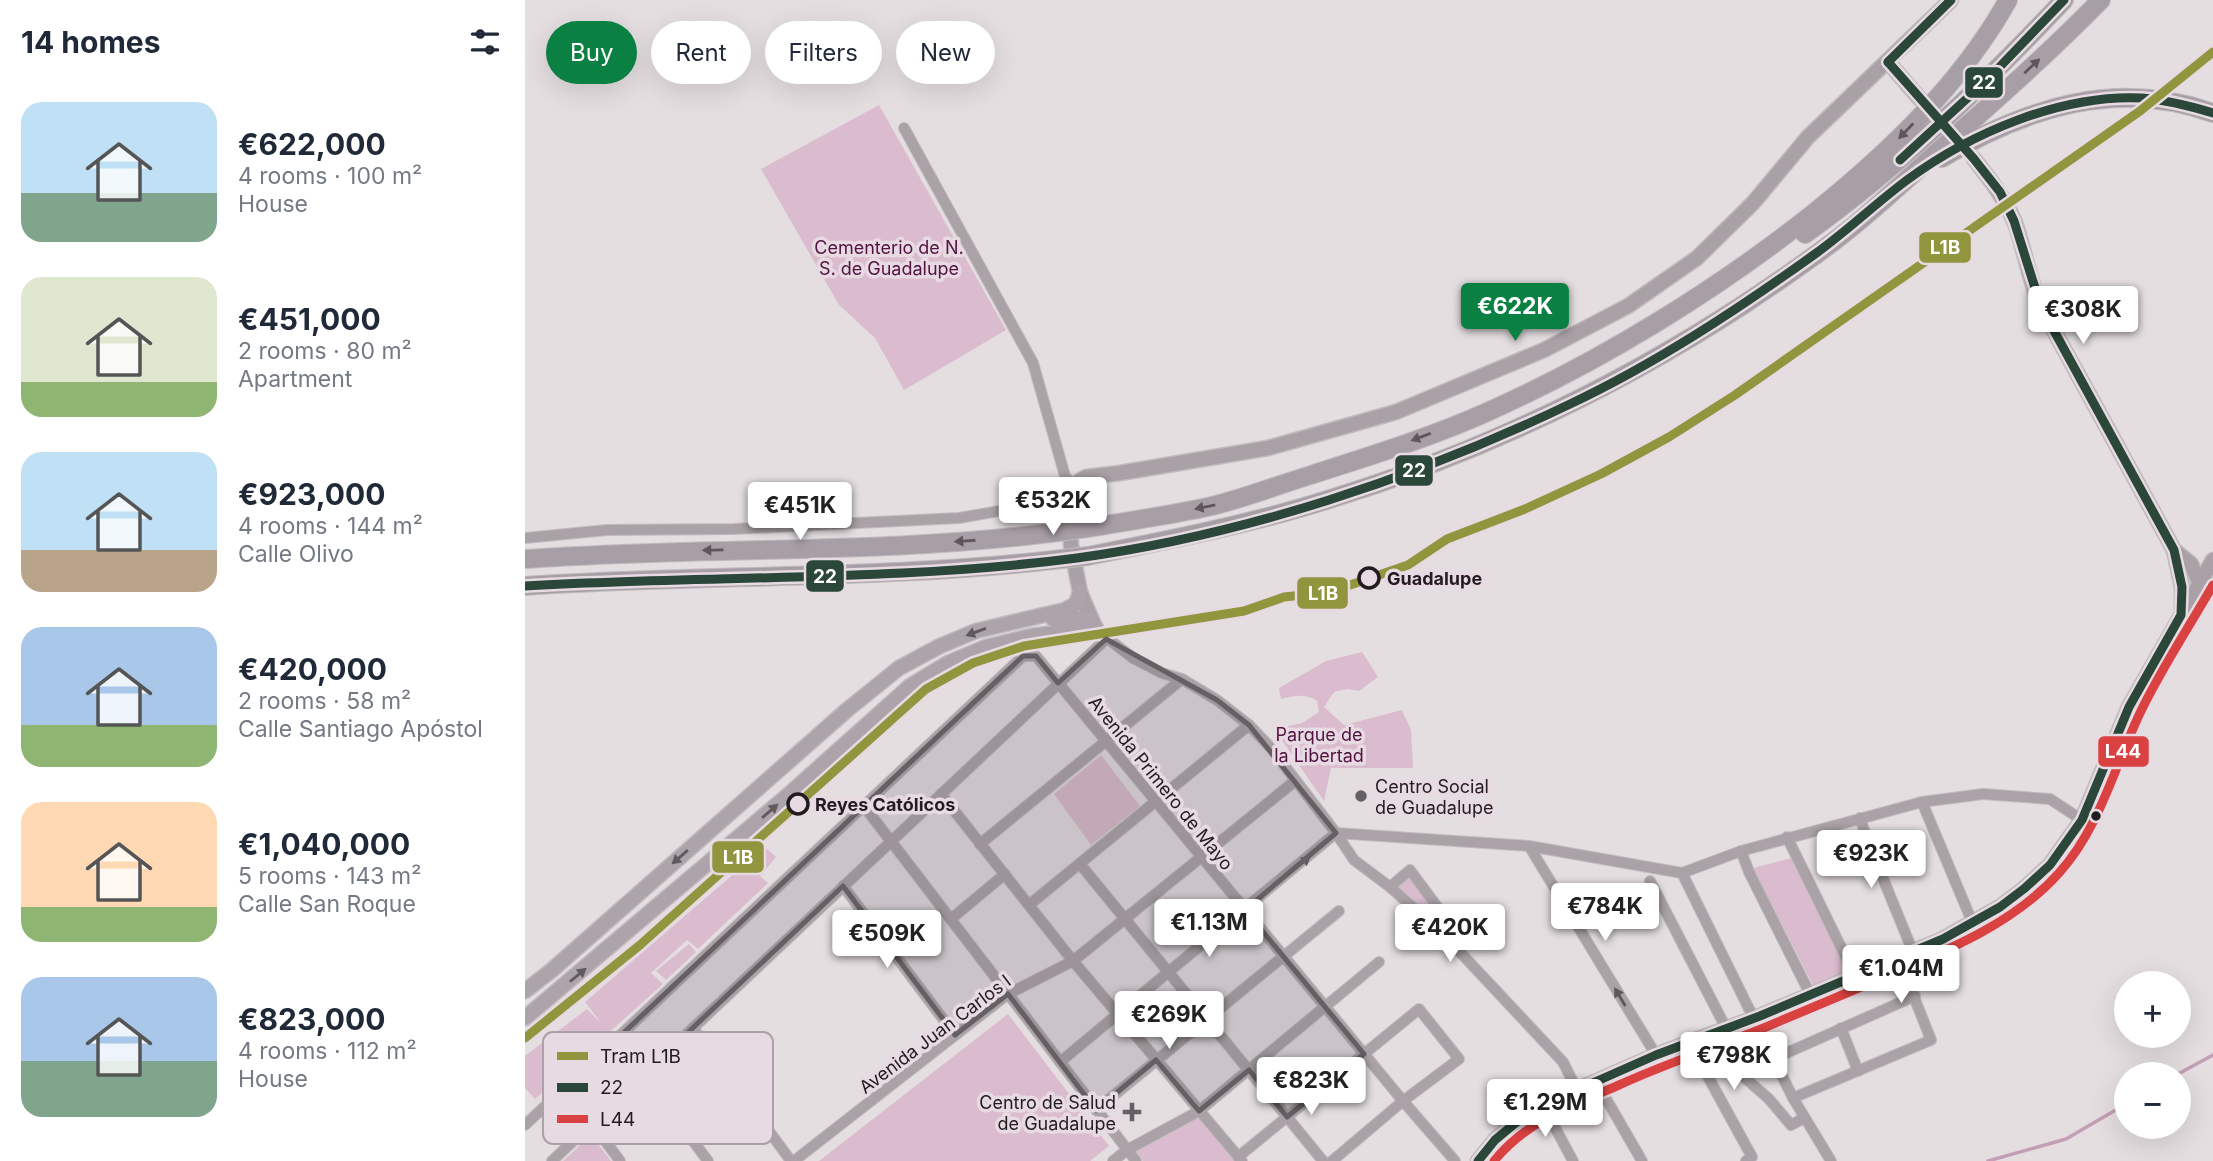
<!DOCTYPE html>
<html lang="en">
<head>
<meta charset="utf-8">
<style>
	body { margin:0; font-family:Inter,sans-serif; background:#f2f2f3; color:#1f2937; height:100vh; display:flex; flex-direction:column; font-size:26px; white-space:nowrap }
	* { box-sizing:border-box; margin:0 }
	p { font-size:23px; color:#747a83 }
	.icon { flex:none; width:38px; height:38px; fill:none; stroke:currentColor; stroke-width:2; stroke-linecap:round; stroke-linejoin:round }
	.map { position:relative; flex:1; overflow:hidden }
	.panel { display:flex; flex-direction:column; background:#fff; width:525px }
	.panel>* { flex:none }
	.hud { position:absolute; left:21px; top:21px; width:665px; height:63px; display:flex; gap:14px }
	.fabs { position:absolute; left:1589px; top:971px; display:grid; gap:14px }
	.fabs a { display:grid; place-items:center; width:77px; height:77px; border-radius:50%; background:#fff; box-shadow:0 7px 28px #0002; font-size:35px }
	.price { position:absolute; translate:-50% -60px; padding:0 16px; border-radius:7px; background:#fff; color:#222; font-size:23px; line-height:46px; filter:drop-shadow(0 2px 4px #0008) }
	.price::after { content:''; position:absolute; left:50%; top:42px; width:21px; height:16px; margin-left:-10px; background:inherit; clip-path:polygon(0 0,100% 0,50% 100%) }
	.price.on { background:#0b8043; color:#fff }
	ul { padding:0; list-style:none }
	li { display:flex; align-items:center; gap:21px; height:175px; padding:0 21px }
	li span { display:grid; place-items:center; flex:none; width:196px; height:140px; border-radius:21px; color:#555 }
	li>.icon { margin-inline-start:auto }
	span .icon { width:84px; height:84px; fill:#fffc; stroke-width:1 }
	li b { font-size:30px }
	h2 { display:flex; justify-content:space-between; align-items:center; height:84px; padding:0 21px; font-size:30px }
	.pill { padding:0 24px; border-radius:32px; background:#fff; box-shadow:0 7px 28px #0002; font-size:24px; line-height:63px }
	.pill.on { background:#0b8043; color:#fff }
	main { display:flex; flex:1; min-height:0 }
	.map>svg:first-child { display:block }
	.green { fill:#dbbcce }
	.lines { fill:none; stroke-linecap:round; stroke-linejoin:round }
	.stream { stroke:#c49eb5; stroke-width:3.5 }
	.street-casing { stroke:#c0bcbe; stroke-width:12 }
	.secondary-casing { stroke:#c0bcbe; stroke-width:17 }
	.primary-casing { stroke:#c0bcbe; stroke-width:17 }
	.highway-casing { stroke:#c0bcbe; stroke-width:20 }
	.street { stroke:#aaa2a6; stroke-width:10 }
	.secondary { stroke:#aaa1a6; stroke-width:14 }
	.primary { stroke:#ada3aa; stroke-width:14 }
	.highway { stroke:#a89ea5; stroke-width:18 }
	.highway-bridge-casing { stroke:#c0bcbe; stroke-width:20; stroke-linecap:butt }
	.highway-bridge { stroke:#a89ea5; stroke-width:18 }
	.bus-1-casing { stroke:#e8dae2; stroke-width:14 }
	.bus-2-casing { stroke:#e8dae2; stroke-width:14 }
	.bus-1 { stroke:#2a4739; stroke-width:9 }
	.bus-2 { stroke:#da4241; stroke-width:9 }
	.tram-1-casing { stroke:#e8dae2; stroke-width:14 }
	.tram-1 { stroke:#91953d; stroke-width:9 }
	.oneway { fill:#5e565b }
	.oneway2 { fill:#60595e }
	.oneway3 { fill:#5f585c }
	.marked { fill:#656063; fill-opacity:0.2; stroke:#656063; stroke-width:5; stroke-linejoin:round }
	.stop-dot { fill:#e8dae2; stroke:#211c1f; stroke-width:3.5 }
	.poi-dot { fill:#656063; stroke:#e8dae2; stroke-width:2.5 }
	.bus-dot { fill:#211c1f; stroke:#e8dae2; stroke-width:2.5 }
	.labels { text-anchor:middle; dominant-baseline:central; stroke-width:7; stroke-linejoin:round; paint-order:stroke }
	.park-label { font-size:18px; fill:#521340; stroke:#e8dae2 }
	.stop-label { font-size:18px; font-weight:bold; fill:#211c1f; stroke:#e8dae2; text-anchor:start }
	.street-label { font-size:18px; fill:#211c1f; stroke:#e8dae2 }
	.poi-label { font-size:18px; fill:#211c1f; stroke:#e8dae2; text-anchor:start }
	.key { fill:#e8dae2; stroke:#aca1a8; stroke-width:2 }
	.key-label { font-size:19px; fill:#211c1f }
	.line-badge { stroke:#e8dae2; stroke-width:2.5 }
	.badge-label { font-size:19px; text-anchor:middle; font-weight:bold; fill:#fff }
</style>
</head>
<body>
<main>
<section class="panel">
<h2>14 homes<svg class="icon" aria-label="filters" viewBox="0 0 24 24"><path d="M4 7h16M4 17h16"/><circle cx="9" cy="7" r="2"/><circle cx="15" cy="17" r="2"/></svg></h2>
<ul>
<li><span style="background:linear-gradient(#bfe0f5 65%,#7fa58c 0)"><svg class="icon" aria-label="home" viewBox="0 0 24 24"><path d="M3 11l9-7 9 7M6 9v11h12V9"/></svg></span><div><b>€622,000</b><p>4 rooms · 100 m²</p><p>House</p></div></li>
<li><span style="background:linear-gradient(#dfe7d0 75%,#8fb573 0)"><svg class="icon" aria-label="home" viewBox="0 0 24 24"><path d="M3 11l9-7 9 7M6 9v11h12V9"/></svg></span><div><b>€451,000</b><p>2 rooms · 80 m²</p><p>Apartment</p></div></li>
<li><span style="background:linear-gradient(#bfe0f5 70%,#b9a48a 0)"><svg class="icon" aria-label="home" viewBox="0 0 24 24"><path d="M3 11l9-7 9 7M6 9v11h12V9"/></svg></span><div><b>€923,000</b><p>4 rooms · 144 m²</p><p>Calle Olivo</p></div></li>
<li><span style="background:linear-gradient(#a9c7e8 70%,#8fb573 0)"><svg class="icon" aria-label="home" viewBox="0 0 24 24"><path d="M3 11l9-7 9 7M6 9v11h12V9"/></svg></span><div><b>€420,000</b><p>2 rooms · 58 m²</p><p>Calle Santiago Apóstol</p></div></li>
<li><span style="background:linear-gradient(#ffd9b3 75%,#8fb573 0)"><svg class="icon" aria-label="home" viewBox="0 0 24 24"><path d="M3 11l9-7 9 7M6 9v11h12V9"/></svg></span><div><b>€1,040,000</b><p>5 rooms · 143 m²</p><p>Calle San Roque</p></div></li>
<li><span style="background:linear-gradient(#a9c7e8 60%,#7fa58c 0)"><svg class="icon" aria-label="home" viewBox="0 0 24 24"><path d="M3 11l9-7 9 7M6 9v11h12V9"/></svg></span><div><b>€823,000</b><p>4 rooms · 112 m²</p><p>House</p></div></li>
</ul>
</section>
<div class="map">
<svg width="1688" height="1161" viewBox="0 0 1688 1161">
	<rect width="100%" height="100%" fill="#e4dee1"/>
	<!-- green -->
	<g class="green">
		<polygon points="354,105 481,330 379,390 350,338 314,305 236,169"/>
		<path d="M837,652l16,25 -19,14 -12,-2 -13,3 -10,15 20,18 58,-15 9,20 2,38h-82l-7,33 -41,-59 -3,-14 22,-5 17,-11 -2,-11c-12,-8 -23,-5 -36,-2l-2,-11 47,-27z"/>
		<polygon points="576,755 615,806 566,845 529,794"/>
		<polygon points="240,847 251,857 235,876 243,883 173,949 162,940 126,973 138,984 10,1099 0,1088 0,1056 62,1009 77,1024 60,1002"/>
		<polygon points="1267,858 1326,976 1291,991 1228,868"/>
		<polygon points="885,878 911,911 913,917 907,917 872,888"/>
		<polygon points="164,944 171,952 141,980 131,971"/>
		<polygon points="483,1014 584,1146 565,1161 294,1161"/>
		<polygon points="671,1115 710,1161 618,1161 610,1149"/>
		<polygon points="66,1135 86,1161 38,1161"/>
	</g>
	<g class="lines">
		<!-- stream -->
		<g class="stream">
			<polyline points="1653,1074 1688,1055"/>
			<polyline points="1463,1161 1541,1139 1601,1104"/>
		</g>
		<!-- street casing -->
		<g class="street-casing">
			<g id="street">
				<polyline points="379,128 508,363 540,476 548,485"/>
				<polyline points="0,538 82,530 209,529 434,518 543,499"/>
				<polyline points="577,634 608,658 637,673 657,679 692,700 724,725 746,748 811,833 829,860 865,887 918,934 1038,1062 1052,1090"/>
				<polyline points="416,794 548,961 717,1161"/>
				<polyline points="1397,802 1448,924"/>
				<polyline points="339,806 611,1161"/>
				<polyline points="1335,818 1342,839 1388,952"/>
				<polyline points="811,833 1004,846 1157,873 1216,851 1397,802 1458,794 1525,799 1557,820"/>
				<polyline points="1262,837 1330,976"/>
				<polyline points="455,844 657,679"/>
				<polyline points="1004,846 1131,1055"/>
				<polyline points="1216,851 1224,872 1285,994"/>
				<polyline points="555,864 798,1161"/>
				<polyline points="1157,873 1268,1098 1306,1161"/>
				<polyline points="1125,881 1201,1028"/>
				<polyline points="318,886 430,1035"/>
				<polyline points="865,887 885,870 919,916 925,939"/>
				<polyline points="504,905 724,725"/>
				<polyline points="426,919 480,874"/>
				<polyline points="168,1028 266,1161"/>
				<polyline points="1316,1028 1333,1071"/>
				<polyline points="1190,1032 1201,1056 1212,1071 1244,1099 1266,1125 1279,1118"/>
				<polyline points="92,1039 183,1161"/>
				<polyline points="1164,1042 1227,1157 1221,1161"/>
				<polyline points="1248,1059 1390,996"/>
				<polyline points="535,1062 811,833"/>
				<polyline points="1072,1083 1117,1161"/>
				<polyline points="1268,1098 1406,1040 1374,959"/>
				<polyline points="1018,1105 1048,1161"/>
				<polyline points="571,1110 814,911"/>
				<polyline points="67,1123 95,1161"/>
				<polyline points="0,1125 498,656 511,656 878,1101 930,1161"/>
				<polyline points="713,1157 894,1009 934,1059 878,1101 807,1161"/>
				<polyline points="27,1161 581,639"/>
				<polyline points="269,1161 483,994 548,961 770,781"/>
				<polyline points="588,1161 602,1150 674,1111 854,962"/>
			</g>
		</g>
		<!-- secondary casing -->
		<g class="secondary-casing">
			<g id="secondary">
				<polyline points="1363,62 1395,99"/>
				<path d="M1449,159c16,20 31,40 41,64 10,28 14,57 26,84l133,243 8,37v23"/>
				<polyline points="1649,550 1666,564 1674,582"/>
				<polyline points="570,627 555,592 546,545 543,499 548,485 561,477 595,473 743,448 871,412 1019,350 1103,306 1172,258 1228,203 1283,137 1426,0"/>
				<polyline points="953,1161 970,1140 994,1120 1018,1105 1131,1055 1235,1016 1418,939 1475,907 1500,888 1525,865 1557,820 1604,707 1688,560"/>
			</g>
		</g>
		<!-- primary casing -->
		<g class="primary-casing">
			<g id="primary">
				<polyline points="528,619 565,618"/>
				<polyline points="0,991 27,970 322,710 374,668 415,646 451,631 540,610 551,604 555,592"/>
				<polyline points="0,1018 262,796 385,686 423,663 461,647 506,636 571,628"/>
			</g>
		</g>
		<!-- highway casing -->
		<g class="highway-casing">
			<g id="highway">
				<path d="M1417,158c84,-50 174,-80 271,-45"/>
				<path d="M1280,234c95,-68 179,-149 259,-234"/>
				<path d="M569,527c39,-7 79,-12 118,-21 33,-8 66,-21 99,-31 58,-19 118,-37 174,-62 115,-51 232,-123 330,-201 74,-60 146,-128 193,-212"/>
				<path d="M563,556c81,-16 163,-32 242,-57 147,-45 287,-112 416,-196 34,-23 69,-46 101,-72 34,-27 65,-57 98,-86 53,-47 106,-94 156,-145"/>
				<path d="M0,559c177,-13 356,-4 533,-27"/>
				<path d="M0,586c179,-12 359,-6 537,-27"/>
			</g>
		</g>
		<!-- street -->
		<use href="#street" class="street"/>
		<!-- secondary -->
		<use href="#secondary" class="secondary"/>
		<!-- primary -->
		<use href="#primary" class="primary"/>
		<!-- highway -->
		<use href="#highway" class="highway"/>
		<!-- highway-bridge casing -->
		<g class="highway-bridge-casing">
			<g id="highway-bridge">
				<polyline points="533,532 569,527"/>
				<polyline points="537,559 563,556"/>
			</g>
		</g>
		<!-- highway-bridge -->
		<use href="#highway-bridge" class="highway-bridge"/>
		<!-- bus-1 casing -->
		<g class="bus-1-casing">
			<g id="bus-1">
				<polyline points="1363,62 1426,0"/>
				<polyline points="1375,160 1461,81 1539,0"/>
				<path d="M0,586c184,-11 369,-4 552,-28 167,-23 339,-80 491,-153 87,-41 169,-95 247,-151 32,-23 60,-50 92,-74 64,-47 154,-86 235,-82 25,2 48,8 71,15"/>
				<polyline points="953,1161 970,1140 994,1120 1018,1105 1131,1055 1235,1016 1418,939 1475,907 1500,888 1525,865 1557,820 1604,707 1656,615 1657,587 1649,550 1516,307 1489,221 1475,192 1449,159 1363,62"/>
			</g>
		</g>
		<!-- bus-2 casing -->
		<g class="bus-2-casing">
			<path id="bus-2" d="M969,1161c32,-40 79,-56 125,-76 48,-22 98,-38 147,-58 36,-15 72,-30 107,-45 65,-28 138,-55 186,-109 41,-46 55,-105 81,-160 21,-44 49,-86 73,-128"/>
		</g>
		<!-- bus-1 -->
		<use href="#bus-1" class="bus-1"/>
		<!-- bus-2 -->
		<use href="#bus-2" class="bus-2"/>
		<!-- tram-1 casing -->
		<g class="tram-1-casing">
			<polyline id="tram-1" points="0,1038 115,945 401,689 448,663 499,646 719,611 759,597 805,592 883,565 922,539 1000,509 1076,474 1144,437 1210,395 1615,111 1688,52"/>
		</g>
		<!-- tram-1 -->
		<use href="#tram-1" class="tram-1"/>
	</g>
	<!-- one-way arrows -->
	<defs><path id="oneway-solid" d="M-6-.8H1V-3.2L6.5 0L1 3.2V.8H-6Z" transform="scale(1.75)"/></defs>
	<g class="oneway">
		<use href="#oneway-solid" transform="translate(1507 66) rotate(-43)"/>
		<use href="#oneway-solid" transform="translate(1381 131) rotate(134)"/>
		<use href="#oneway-solid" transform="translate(896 437) rotate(159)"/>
		<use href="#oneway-solid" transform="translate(680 507) rotate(169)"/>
		<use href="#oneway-solid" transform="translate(440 541) rotate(176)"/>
		<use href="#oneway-solid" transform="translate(188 550) rotate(179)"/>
	</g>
	<g class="oneway2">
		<use href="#oneway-solid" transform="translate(451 632) rotate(160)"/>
		<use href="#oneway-solid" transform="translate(245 811) rotate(-41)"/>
		<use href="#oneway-solid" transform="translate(155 857) rotate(139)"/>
		<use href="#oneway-solid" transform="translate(53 975) rotate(-40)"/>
	</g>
	<g class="oneway3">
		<use href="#oneway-solid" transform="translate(777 863) rotate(-39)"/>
		<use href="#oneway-solid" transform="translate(1095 997) rotate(-121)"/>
	</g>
	<!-- marked area -->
	<path class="marked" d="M581,639l111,61 32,25 87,108 -91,77 119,144 -77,63 -38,-47 -50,41 -43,-51 -60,50 -88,-116 -53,41 -112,-149 -200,189 -26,-36 406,-383h13l22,27z"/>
	<!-- markers -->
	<g class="stop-dot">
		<circle cx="844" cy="578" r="10"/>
		<circle cx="273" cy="804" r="10"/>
	</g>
	<g class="poi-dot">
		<circle cx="836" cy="796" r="7"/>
		<path d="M603.5 1101.5h7v7h7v7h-7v7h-7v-7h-7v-7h7z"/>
	</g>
	<circle class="bus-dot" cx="1571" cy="816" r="6"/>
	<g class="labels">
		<!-- park labels -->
		<g class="park-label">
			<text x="364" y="247">Cementerio de N.<tspan x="364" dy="21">S. de Guadalupe</tspan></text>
			<text x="794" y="734">Parque de<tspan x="794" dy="21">la Libertad</tspan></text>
		</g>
		<!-- stop labels -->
		<g class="stop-label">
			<text x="862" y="578">Guadalupe</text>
			<text x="290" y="804">Reyes Católicos</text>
		</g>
		<!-- street labels -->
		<g class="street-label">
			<text transform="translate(636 783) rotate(51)">Avenida Primero de Mayo</text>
			<text transform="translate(410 1034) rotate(-37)">Avenida Juan Carlos I</text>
		</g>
		<!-- poi labels -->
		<g class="poi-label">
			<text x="850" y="786">Centro Social<tspan x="850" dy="21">de Guadalupe</tspan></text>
			<text x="591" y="1102" text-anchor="end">Centro de Salud<tspan x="591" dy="21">de Guadalupe</tspan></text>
		</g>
	</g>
	<!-- legend -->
	<rect x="18" y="1032" width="230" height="112" rx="10" class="key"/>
	<rect x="32" y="1052" width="31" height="8" fill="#91953d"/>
	<rect x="32" y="1083" width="31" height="9" fill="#2a4739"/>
	<rect x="32" y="1115" width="31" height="8" fill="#da4241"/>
	<g class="key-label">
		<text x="75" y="1063">Tram L1B</text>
		<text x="75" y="1094">22</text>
		<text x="75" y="1126">L44</text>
	</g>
	<g class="line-badge">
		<rect x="1439" y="66" width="40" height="33" rx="7" fill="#2a4739"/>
		<rect x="1393" y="231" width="54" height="33" rx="7" fill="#91953d"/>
		<rect x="869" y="454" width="40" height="33" rx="7" fill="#2a4739"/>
		<rect x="280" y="559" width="40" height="34" rx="7" fill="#2a4739"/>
		<rect x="771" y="576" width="53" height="34" rx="7" fill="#91953d"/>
		<rect x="1572" y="735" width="53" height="33" rx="7" fill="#da4241"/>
		<rect x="186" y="840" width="54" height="34" rx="7" fill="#91953d"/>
	</g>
	<g class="badge-label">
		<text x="1459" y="89">22</text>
		<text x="1420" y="254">L1B</text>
		<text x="889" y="477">22</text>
		<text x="300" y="583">22</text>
		<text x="798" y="600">L1B</text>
		<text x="1598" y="758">L44</text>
		<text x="213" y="864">L1B</text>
	</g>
</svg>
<div class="fabs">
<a>+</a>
<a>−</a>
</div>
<b class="price on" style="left:990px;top:343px">€622K</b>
<b class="price" style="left:1558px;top:346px">€308K</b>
<b class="price" style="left:528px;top:537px">€532K</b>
<b class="price" style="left:275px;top:542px">€451K</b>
<b class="price" style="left:1346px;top:890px">€923K</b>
<b class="price" style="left:1080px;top:943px">€784K</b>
<b class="price" style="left:684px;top:959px">€1.13M</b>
<b class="price" style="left:925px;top:964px">€420K</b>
<b class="price" style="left:362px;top:970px">€509K</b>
<b class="price" style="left:1376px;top:1005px">€1.04M</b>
<b class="price" style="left:644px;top:1051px">€269K</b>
<b class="price" style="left:1209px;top:1092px">€798K</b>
<b class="price" style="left:786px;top:1117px">€823K</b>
<b class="price" style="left:1020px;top:1139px">€1.29M</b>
<div class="hud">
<a class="pill on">Buy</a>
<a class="pill">Rent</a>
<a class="pill">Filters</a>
<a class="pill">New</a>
</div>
</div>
</main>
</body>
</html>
